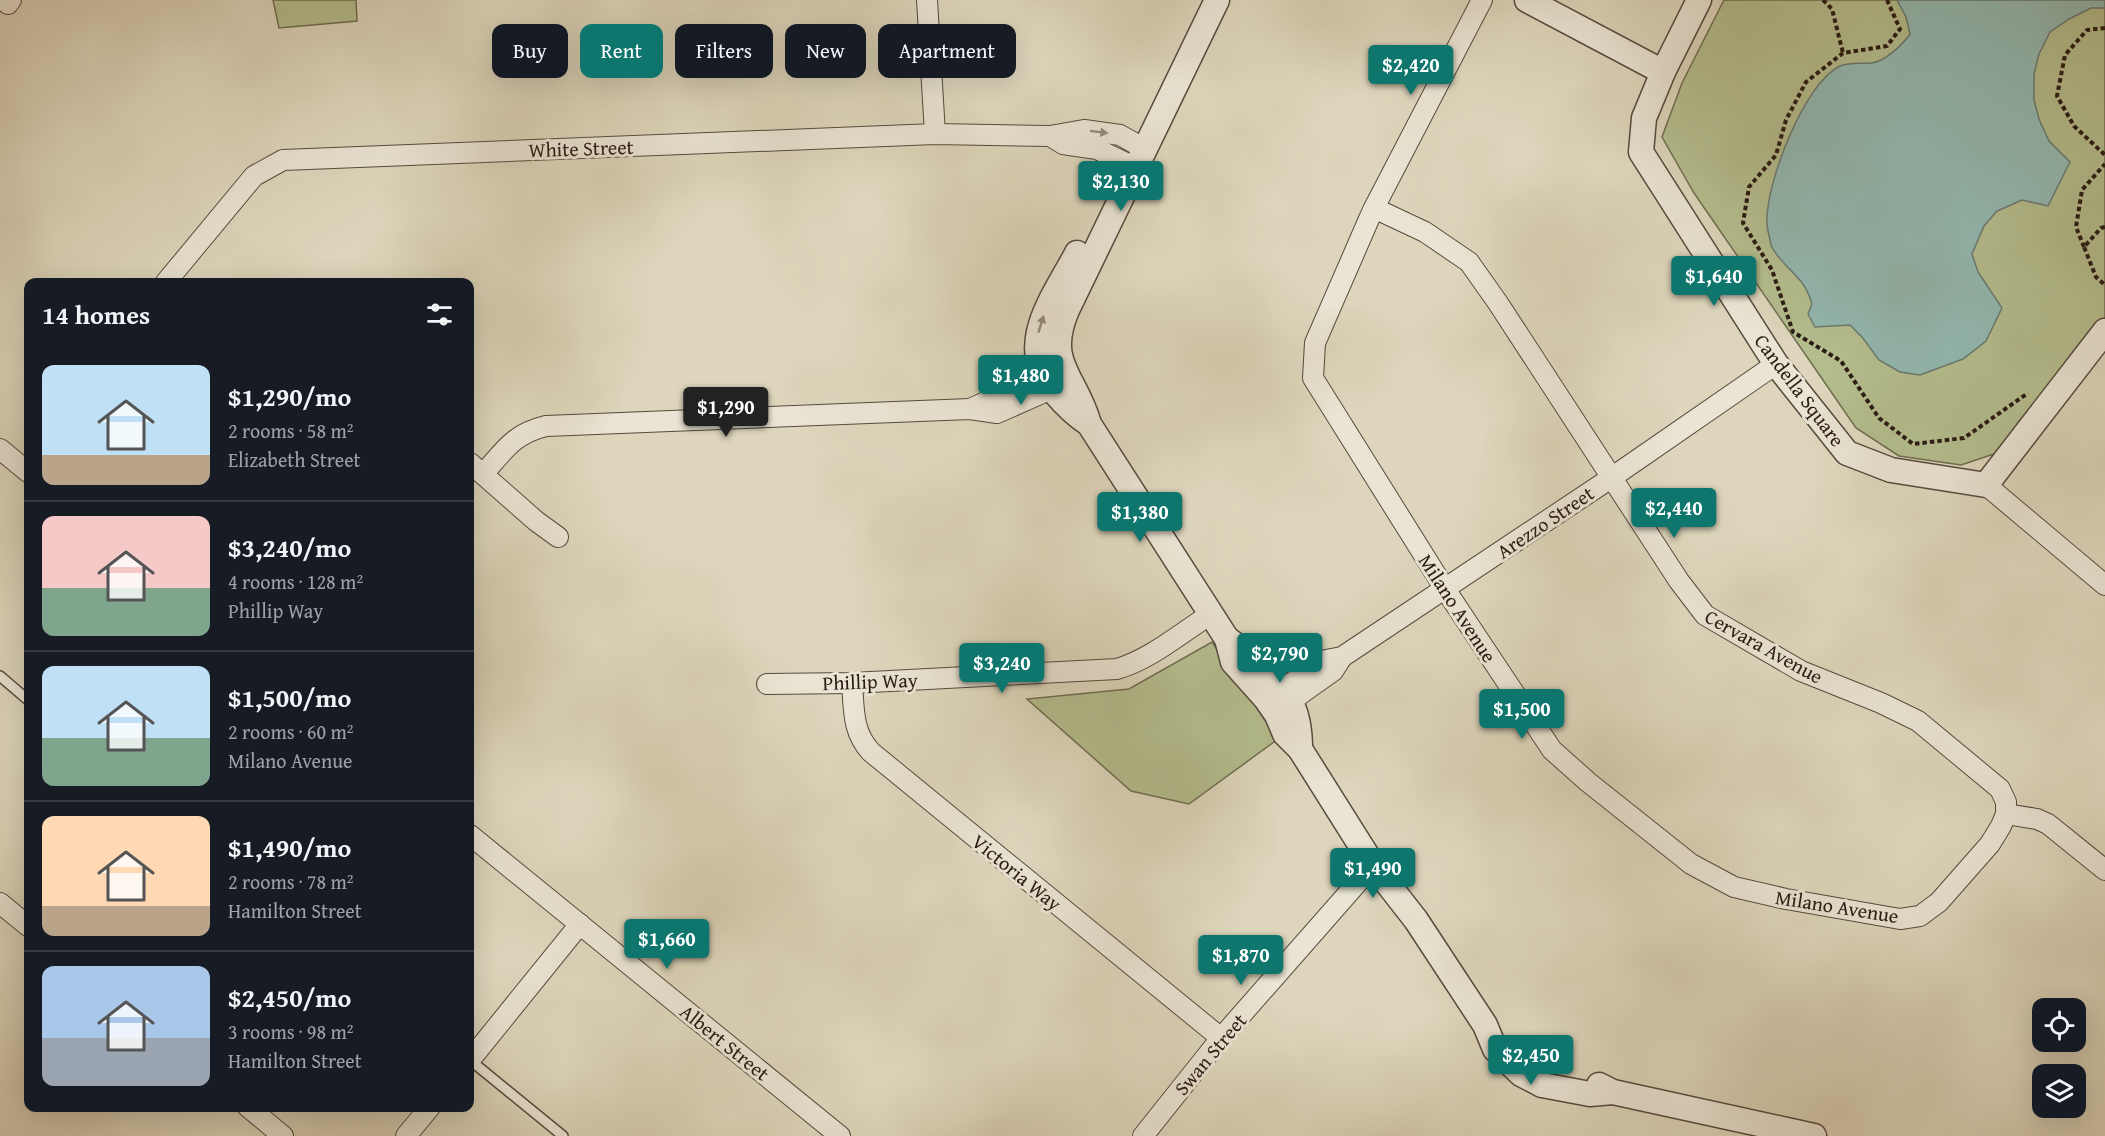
<!DOCTYPE html>
<html lang="en">
<head>
<meta charset="utf-8">
<style>
	body { margin:0; font-family:"Gentium Book Plus",serif; background:#242831; color:#f1f3f6; height:100vh; display:flex; flex-direction:column; font-size:22px; white-space:nowrap }
	* { box-sizing:border-box; margin:0 }
	p { font-size:20px; color:#9ea1a6 }
	.icon { flex:none; width:33px; height:33px; fill:none; stroke:currentColor; stroke-width:2; stroke-linecap:round; stroke-linejoin:round }
	.map { position:relative; flex:1; overflow:hidden }
	.details { position:absolute; left:24px; top:278px; width:450px; height:834px; display:flex; flex-direction:column; background:#171b24; border-radius:12px; box-shadow:0 6px 24px #0002 }
	.details>* { flex:none }
	.hud { position:absolute; left:492px; top:24px; width:570px; height:54px; display:flex; gap:12px }
	.fabs { position:absolute; left:2032px; top:998px; display:grid; gap:12px }
	.fabs a { display:grid; place-items:center; width:54px; height:54px; border-radius:12px; background:#171b24; box-shadow:0 6px 24px #0002; font-size:30px }
	.price { position:absolute; translate:-50% -51px; padding:0 14px; border-radius:6px; background:#0f766e; color:#fff; font-size:20px; line-height:39px; filter:drop-shadow(0 2px 3px #0008) }
	.price::after { content:''; position:absolute; left:50%; top:36px; width:18px; height:14px; margin-left:-9px; background:inherit; clip-path:polygon(0 0,100% 0,50% 100%) }
	.price.selected { background:#222; color:#fff }
	ul { padding:0; list-style:none }
	li { display:flex; align-items:center; gap:18px; height:150px; padding:0 18px }
	li+li { border-top:2px solid #363941 }
	li span { display:grid; place-items:center; flex:none; width:168px; height:120px; border-radius:12px; color:#555 }
	li>.icon { margin-inline-start:auto }
	span .icon { width:72px; height:72px; fill:#fffc; stroke-width:1 }
	li b { font-size:26px }
	h2 { display:flex; justify-content:space-between; align-items:center; height:72px; padding:0 18px; font-size:26px }
	.pill { padding:0 21px; border-radius:12px; background:#171b24; box-shadow:0 6px 24px #0002; font-size:21px; line-height:54px }
	.pill.selected { background:#0f766e; color:#fff }
	.map>svg:first-child { display:block }
	.green { fill:#b4bd8e; stroke:#6f6c51; stroke-width:1.5 }
	.water { fill:#93b9b1; stroke:#697a72; stroke-width:1.5 }
	.lines { fill:none; stroke-linecap:round; stroke-linejoin:round }
	.service-casing { stroke:#574a3e; stroke-width:12 }
	.minor-casing { stroke:#574a3e; stroke-width:22 }
	.tertiary-casing { stroke:#574a3e; stroke-width:27 }
	.path { stroke:#2a1b14; stroke-width:4; stroke-dasharray:4.5 3; stroke-linecap:butt }
	.service { stroke:#e9e4d3; stroke-width:9 }
	.minor { stroke:#e9e4d3; stroke-width:20 }
	.tertiary { stroke:#e9e4d3; stroke-width:24 }
	.oneway { fill:#938a7d }
	.labels { text-anchor:middle; dominant-baseline:central; stroke-width:6; stroke-linejoin:round; paint-order:stroke }
	.street-label { font-size:20px; fill:#2a1b14; stroke:#e9e4d3 }
</style>
</head>
<body>
<div class="map">
<svg width="2105" height="1136" viewBox="0 0 2105 1136">
	<rect width="100%" height="100%" fill="#ddd6bc"/>
	<filter id="stains"><feTurbulence type="fractalNoise" baseFrequency=".00333" numOctaves="4"/><feColorMatrix values="0 0 0 0 .2 0 0 0 0 .09 0 0 0 0 .02 0 0 0 .5 -.17"/></filter>
	<radialGradient id="worn" r=".72"><stop offset=".6" stop-color="#630" stop-opacity="0"/><stop offset="1" stop-color="#630" stop-opacity=".3"/></radialGradient>
	<!-- green -->
	<g class="green">
		<polygon points="273,0 356,0 357,21 279,28"/>
		<polygon points="1724,0 2105,0 2105,322 2000,452 1961,465 1899,456 1856,428 1694,193 1662,137 1682,83"/>
		<polygon points="1212,642 1278,739 1189,804 1131,791 1027,699 1129,689"/>
	</g>
	<!-- water -->
	<path class="water" d="M1897,0h208v8h-14l-22,11 -19,13 -11,22 -5,20v26l5,19 10,22 21,21 -22,44 -26,-6 -25,11 -13,15 -12,28 6,18 24,36 -16,33 -23,18 -43,16 -20,-3 -21,-12 -17,-23 -12,-12 -35,2 -7,-13 4,-10c-2,-7 -5,-14 -9,-20 -8,-11 -28,-27 -32,-39 -1,-7 -4,-15 -4,-22 -2,-38 37,-140 73,-157 10,-4 21,-2 31,-3 14,-1 32,-19 39,-29l-4,-17z"/>
	<g class="lines">
		<!-- service casing -->
		<g class="service-casing">
			<g id="service">
				<polyline points="0,676 28,700"/>
				<polyline points="470,1060 563,1136"/>
			</g>
		</g>
		<!-- minor casing -->
		<g class="minor-casing">
			<g id="minor">
				<polyline points="927,0 935,134"/>
				<polyline points="8,4 11,0"/>
				<polyline points="1050,136 1063,144 1097,149 1136,168"/>
				<polyline points="1374,208 1425,232 1469,262 1498,303 1679,581 1705,615 1801,671 1881,703 1918,721 2000,789 2006,802 2006,814 2001,826 1990,844 1939,902 1920,916 1900,919 1786,899 1734,887 1691,864 1588,782 1552,750 1445,589 1313,378 1315,343 1369,219 1374,208 1482,0"/>
				<polyline points="166,282 254,176 283,160 935,134 1050,136 1084,130 1120,135 1145,149"/>
				<polyline points="970,409 1008,392 1039,371 1056,370"/>
				<polyline points="0,449 28,472"/>
				<polyline points="470,463 536,521 558,537"/>
				<path d="M483,474c22,-24 30,-40 63,-48l424,-17 27,4 43,-19 23,-13"/>
				<polyline points="1986,485 2105,585"/>
				<path d="M852,683c2,25 0,49 19,69l350,286"/>
				<path d="M767,684l85,-1 265,-14c34,-10 64,-36 94,-55"/>
				<polyline points="1271,696 1326,660 1342,657 1611,478 1776,364"/>
				<polyline points="1278,710 1333,671 1342,657"/>
				<polyline points="2006,814 2037,819 2048,824 2105,870"/>
				<polyline points="470,835 840,1136"/>
				<polyline points="0,903 28,926"/>
				<polyline points="470,1060 580,924"/>
				<polyline points="248,1107 283,1136"/>
				<polyline points="406,1136 430,1107"/>
				<polyline points="1143,1136 1221,1038 1373,865"/>
			</g>
		</g>
		<!-- tertiary casing -->
		<g class="tertiary-casing">
			<g id="tertiary">
				<path d="M1217,0l-150,310c-23,54 9,66 22,114l138,215 6,23 33,37 11,16 8,19 15,15 73,116 43,55 69,105 10,24 26,25 21,11 48,9 23,-2"/>
				<polyline points="1527,0 1663,72"/>
				<polyline points="1699,0 1663,72 1644,118 1641,152 1776,364 1847,453 1891,470 1986,485 2105,331"/>
				<path d="M1077,253c-24,46 -63,92 -22,140 11,13 20,22 34,31"/>
				<path d="M1227,639c13,8 22,17 33,28 29,28 40,40 40,82"/>
				<polyline points="1599,1085 1613,1092 1814,1136"/>
			</g>
		</g>
		<!-- path -->
		<g class="path">
			<polyline points="1823,0 1832,9 1843,53"/>
			<polyline points="1887,0 1900,29 1887,46 1843,53 1806,82 1786,120 1776,155 1749,187 1743,223 1772,270 1793,332 1841,361 1879,418 1913,444 1964,438 2028,393"/>
			<polyline points="2105,28 2087,30 2065,55 2057,96 2074,126 2105,155"/>
			<polyline points="2105,227 2101,228 2084,247 2096,277 2105,285"/>
			<polyline points="2084,247 2076,227 2082,190 2105,164"/>
		</g>
		<!-- service -->
		<use href="#service" class="service"/>
		<!-- minor -->
		<use href="#minor" class="minor"/>
		<!-- tertiary -->
		<use href="#tertiary" class="tertiary"/>
	</g>
	<!-- one-way arrows -->
	<defs><path id="oneway-solid" d="M-6-.8H1V-3.2L6.5 0L1 3.2V.8H-6Z" transform="scale(1.5)"/></defs>
	<g class="oneway">
		<use href="#oneway-solid" transform="translate(1099 132) rotate(7)"/>
		<use href="#oneway-solid" transform="translate(1041 324) rotate(-73)"/>
	</g>
	<g class="labels">
		<!-- street labels -->
		<g class="street-label">
			<text transform="translate(581 148) rotate(-2)">White Street</text>
			<text transform="translate(1800 390) rotate(53)">Candella Square</text>
			<text transform="translate(1545 522) rotate(-34)">Arezzo Street</text>
			<text transform="translate(1458 608) rotate(57)">Milano Avenue</text>
			<text transform="translate(1764 646) rotate(29)">Cervara Avenue</text>
			<text transform="translate(870 681) rotate(-2)">Phillip Way</text>
			<text transform="translate(1017 872) rotate(39)">Victoria Way</text>
			<text transform="translate(1837 906) rotate(9)">Milano Avenue</text>
			<text transform="translate(725 1042) rotate(39)">Albert Street</text>
			<text transform="translate(1210 1054) rotate(-50)">Swan Street</text>
		</g>
	</g>
	<rect width="100%" height="100%" filter="url(#stains)"/>
	<rect width="100%" height="100%" fill="url(#worn)"/>
</svg>
<div class="fabs">
<a><svg class="icon" aria-label="locate" viewBox="0 0 24 24"><circle cx="12" cy="12" r="6"/><path d="M12 2v4M12 18v4M2 12h4M18 12h4"/></svg></a>
<a><svg class="icon" aria-label="layers" viewBox="0 0 24 24"><path d="M12 4l9 5-9 5-9-5zM3 14l9 5 9-5"/></svg></a>
</div>
<b class="price" style="left:1411px;top:96px">$2,420</b>
<b class="price" style="left:1121px;top:212px">$2,130</b>
<b class="price" style="left:1714px;top:307px">$1,640</b>
<b class="price" style="left:1021px;top:406px">$1,480</b>
<b class="price selected" style="left:726px;top:438px">$1,290</b>
<b class="price" style="left:1674px;top:539px">$2,440</b>
<b class="price" style="left:1140px;top:543px">$1,380</b>
<b class="price" style="left:1280px;top:684px">$2,790</b>
<b class="price" style="left:1002px;top:694px">$3,240</b>
<b class="price" style="left:1522px;top:740px">$1,500</b>
<b class="price" style="left:1373px;top:899px">$1,490</b>
<b class="price" style="left:667px;top:970px">$1,660</b>
<b class="price" style="left:1241px;top:986px">$1,870</b>
<b class="price" style="left:1531px;top:1086px">$2,450</b>
<div class="hud">
<a class="pill">Buy</a>
<a class="pill selected">Rent</a>
<a class="pill">Filters</a>
<a class="pill">New</a>
<a class="pill">Apartment</a>
</div>
<section class="details">
<h2>14 homes<svg class="icon" aria-label="filters" viewBox="0 0 24 24"><path d="M4 7h16M4 17h16"/><circle cx="9" cy="7" r="2"/><circle cx="15" cy="17" r="2"/></svg></h2>
<ul>
<li><span style="background:linear-gradient(#bfe0f5 75%,#b9a48a 0)"><svg class="icon" aria-label="home" viewBox="0 0 24 24"><path d="M3 11l9-7 9 7M6 9v11h12V9"/></svg></span><div><b>$1,290/mo</b><p>2 rooms · 58 m²</p><p>Elizabeth Street</p></div></li>
<li><span style="background:linear-gradient(#f6c9c9 60%,#7fa58c 0)"><svg class="icon" aria-label="home" viewBox="0 0 24 24"><path d="M3 11l9-7 9 7M6 9v11h12V9"/></svg></span><div><b>$3,240/mo</b><p>4 rooms · 128 m²</p><p>Phillip Way</p></div></li>
<li><span style="background:linear-gradient(#bfe0f5 60%,#7fa58c 0)"><svg class="icon" aria-label="home" viewBox="0 0 24 24"><path d="M3 11l9-7 9 7M6 9v11h12V9"/></svg></span><div><b>$1,500/mo</b><p>2 rooms · 60 m²</p><p>Milano Avenue</p></div></li>
<li><span style="background:linear-gradient(#ffd9b3 75%,#b9a48a 0)"><svg class="icon" aria-label="home" viewBox="0 0 24 24"><path d="M3 11l9-7 9 7M6 9v11h12V9"/></svg></span><div><b>$1,490/mo</b><p>2 rooms · 78 m²</p><p>Hamilton Street</p></div></li>
<li><span style="background:linear-gradient(#a9c7e8 60%,#9aa5b1 0)"><svg class="icon" aria-label="home" viewBox="0 0 24 24"><path d="M3 11l9-7 9 7M6 9v11h12V9"/></svg></span><div><b>$2,450/mo</b><p>3 rooms · 98 m²</p><p>Hamilton Street</p></div></li>
</ul>
</section>
</div>
</body>
</html>
